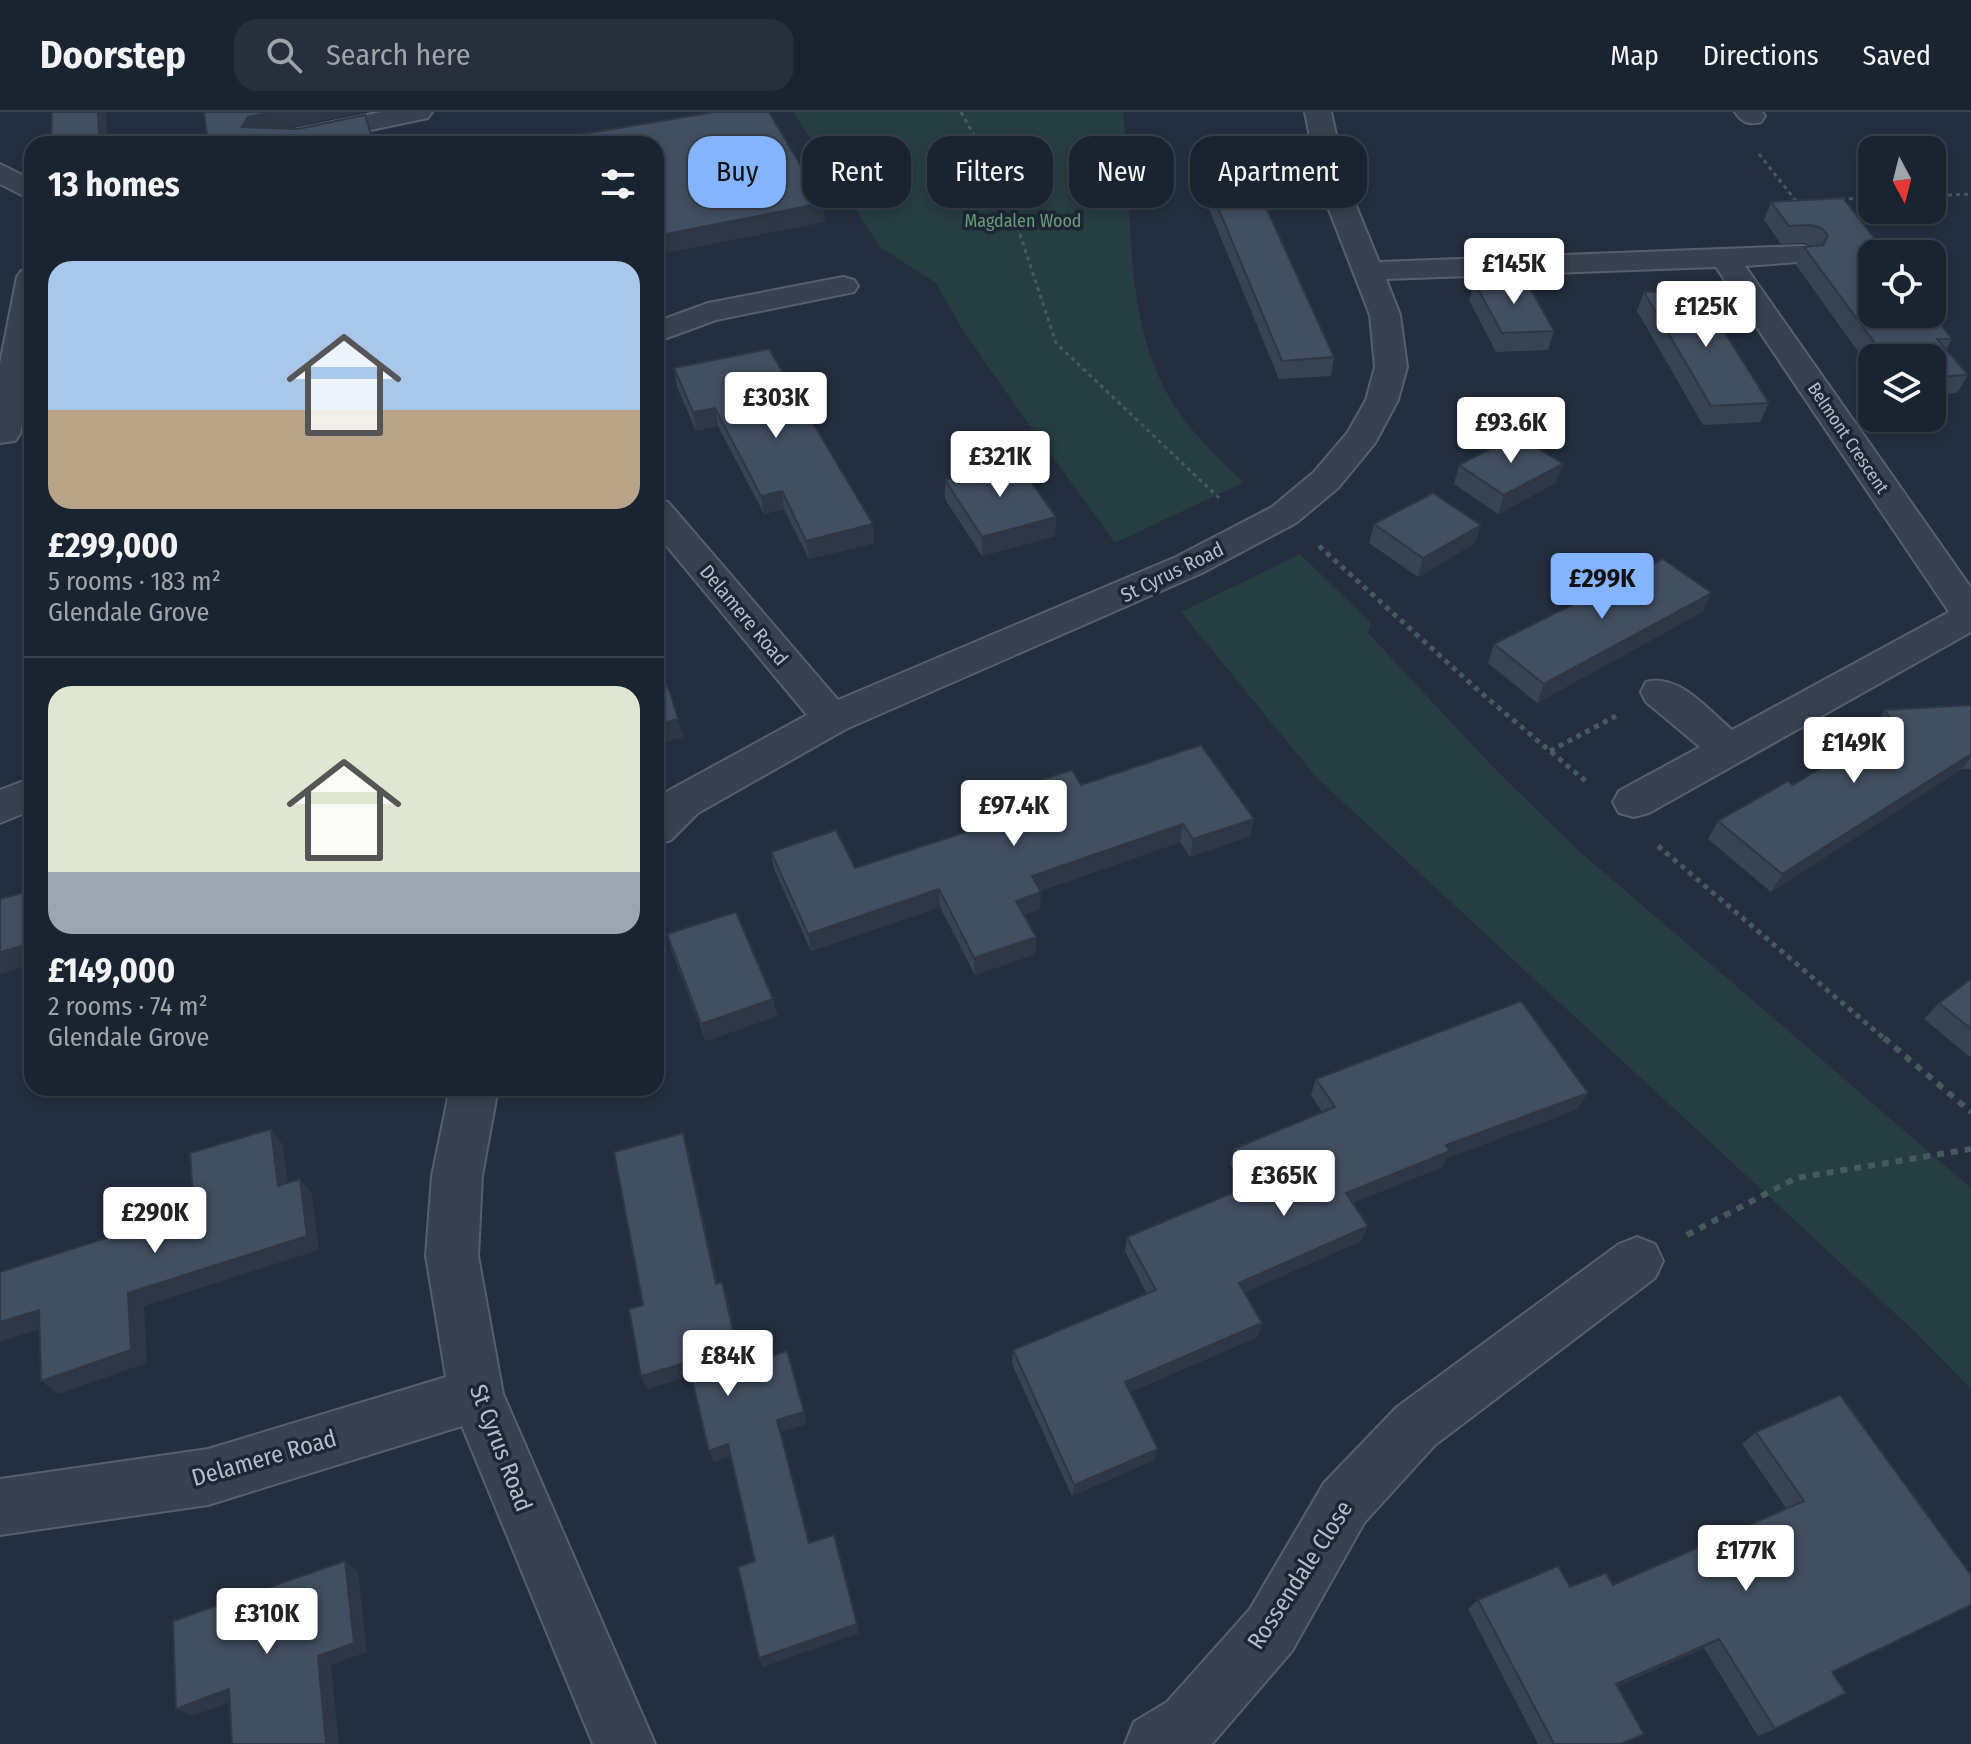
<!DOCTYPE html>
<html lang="en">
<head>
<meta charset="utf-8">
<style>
	body { margin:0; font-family:"Fira Sans Condensed",sans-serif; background:#272f3c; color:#f1f3f6; height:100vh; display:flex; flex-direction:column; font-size:30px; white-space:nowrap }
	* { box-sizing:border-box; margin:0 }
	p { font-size:26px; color:#9fa4ab }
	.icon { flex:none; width:44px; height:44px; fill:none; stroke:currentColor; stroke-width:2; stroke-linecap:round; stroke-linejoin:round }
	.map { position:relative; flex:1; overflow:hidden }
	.side { position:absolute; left:24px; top:24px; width:640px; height:960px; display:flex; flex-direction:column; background:#1a2330; border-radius:24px; box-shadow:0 4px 12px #0003,0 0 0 2px #38404c }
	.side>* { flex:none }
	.hud { position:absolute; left:688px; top:24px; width:760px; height:72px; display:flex; gap:16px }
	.needle { width:52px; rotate:173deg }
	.fabs { position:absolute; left:1858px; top:24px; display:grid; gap:16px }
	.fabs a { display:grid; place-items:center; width:88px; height:88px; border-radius:16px; background:#1a2330; box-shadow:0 4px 12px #0003,0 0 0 2px #38404c; font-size:40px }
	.price { position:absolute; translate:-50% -68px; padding:0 18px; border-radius:8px; background:#fff; color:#222; font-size:26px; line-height:52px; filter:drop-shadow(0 2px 4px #0008) }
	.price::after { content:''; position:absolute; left:50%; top:48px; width:24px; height:18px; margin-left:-12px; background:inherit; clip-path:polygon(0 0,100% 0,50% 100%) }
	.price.selected { background:#84b3ff; color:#111 }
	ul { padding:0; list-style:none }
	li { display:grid; align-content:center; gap:16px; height:424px; padding:0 24px }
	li+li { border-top:2px solid #38404c }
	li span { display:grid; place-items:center; height:248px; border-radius:24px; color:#555 }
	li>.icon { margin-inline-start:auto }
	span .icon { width:144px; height:144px; fill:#fffc; stroke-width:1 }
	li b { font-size:34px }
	h2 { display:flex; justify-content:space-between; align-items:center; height:96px; padding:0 24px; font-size:34px }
	.pill { padding:0 28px; border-radius:24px; background:#1a2330; box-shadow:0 4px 12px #0003,0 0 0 2px #38404c; font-size:28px; line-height:72px }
	.pill.selected { background:#84b3ff; color:#111 }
	header { display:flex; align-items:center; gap:48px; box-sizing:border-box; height:112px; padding:0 40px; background:#1a2330; border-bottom:2px solid #38404c }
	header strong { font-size:38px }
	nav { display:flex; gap:44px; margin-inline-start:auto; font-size:28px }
	.search { width:560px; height:72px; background:#272f3c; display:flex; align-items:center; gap:20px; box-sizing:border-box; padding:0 28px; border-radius:24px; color:#9fa4ab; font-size:30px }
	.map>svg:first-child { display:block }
	.green { fill:#253e41 }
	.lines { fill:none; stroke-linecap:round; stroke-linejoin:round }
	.street-casing { stroke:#555f6e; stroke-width:4 }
	.path-far2 { stroke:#435b5e; stroke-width:3; stroke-dasharray:4 4; stroke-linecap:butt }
	.path-far1 { stroke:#435b5e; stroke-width:5; stroke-dasharray:5 5; stroke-linecap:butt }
	.path { stroke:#435b5e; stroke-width:6; stroke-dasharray:7 7; stroke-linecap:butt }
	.street { fill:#374150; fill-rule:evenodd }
	.wall { fill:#384454 }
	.shaded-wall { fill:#2e3745 }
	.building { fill:#414f62; stroke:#2e3745; stroke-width:2 }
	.labels { text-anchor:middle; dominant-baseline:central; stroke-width:7; stroke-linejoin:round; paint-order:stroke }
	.far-park-label { font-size:18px; fill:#689d75; stroke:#1c2635 }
	.far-street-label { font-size:18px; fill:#b3bccb; stroke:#1c2635 }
	.street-label { font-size:20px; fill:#b3bccb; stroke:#1c2635 }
	.near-street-label { font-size:24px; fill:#b3bccb; stroke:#1c2635 }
</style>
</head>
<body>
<header>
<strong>Doorstep</strong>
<div class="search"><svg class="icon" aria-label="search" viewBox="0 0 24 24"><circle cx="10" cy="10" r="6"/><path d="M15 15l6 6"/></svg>Search here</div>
<nav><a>Map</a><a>Directions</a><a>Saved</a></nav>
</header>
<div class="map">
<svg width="1971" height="1632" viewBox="0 0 1971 1632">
	<rect width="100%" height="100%" fill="#232f40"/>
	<!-- green -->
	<g class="green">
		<path d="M793,0h330c11,93 -2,198 45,283 18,32 49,63 76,87l-129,61 -109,-151 -44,-63 -26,-46 -56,-36z"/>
		<polygon points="1300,442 1371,511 1368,521 1493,655 1579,739 1971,1076 1971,1277 1913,1218 1316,665 1181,500"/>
	</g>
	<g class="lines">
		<!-- street casing -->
		<g class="street-casing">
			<g id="street">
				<polygon points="381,0 432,0 428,6 304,32 252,32 255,26 265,24"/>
				<path d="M1305,0h26l16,72 32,78 423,-16 10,3 5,6 -5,6 -67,5 226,322v44l-322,181 -15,4 -15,-4 -6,-11 6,-11 81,-44 -54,-45 -5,-10 5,-10c33,-9 62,28 86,48l217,-118 -233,-345 -330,12 14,36 7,52 -9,33 -23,43 -37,45 -42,35 -94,50 -356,156 -148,84 -27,27 -15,5v-42l12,-12 139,-76 -151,-182v-34l12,3 170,198 338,-143 96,-50 42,-35 34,-40 18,-32 9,-33 -5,-52 -51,-131z"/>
				<path d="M1735,0h27l3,4 -4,6c-12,3 -19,1 -26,-10z"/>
				<polygon points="0,52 32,68 32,88 0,72"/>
				<polygon points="32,156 32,251 20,322 15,329 0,331 0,252 17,165 21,159"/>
				<polygon points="843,165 854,168 858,174 854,180 716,208 656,230 656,210 708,191"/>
				<polygon points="32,666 32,698 0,711 0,678"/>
				<polygon points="450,976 498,976 482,1064 478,1144 503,1282 655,1632 593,1632 462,1314 208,1393 0,1423 0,1367 208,1337 446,1265 426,1144 432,1064"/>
				<polygon points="1637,1125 1655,1132 1663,1149 1655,1166 1435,1333 1364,1411 1292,1539 1212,1632 1125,1632 1134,1610 1167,1590 1250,1497 1324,1371 1397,1295 1619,1132"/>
			</g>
		</g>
		<!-- path-far2 -->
		<g class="path-far2">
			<polyline points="961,0 1006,80 1056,231 1219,386"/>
			<polyline points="1759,42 1796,89"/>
			<polyline points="1932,84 1971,82"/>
			<polyline points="1841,87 1872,86"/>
		</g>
		<!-- path-far1 -->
		<g class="path-far1">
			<polyline points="1319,434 1480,580 1588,671"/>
			<polyline points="1550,639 1616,604"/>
			<polyline points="1658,734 1886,928"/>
		</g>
		<!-- path -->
		<g class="path">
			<polyline points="1884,926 1971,1000"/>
			<polyline points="1687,1123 1796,1066 1971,1037"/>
		</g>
		<!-- street -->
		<use href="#street" class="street"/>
	</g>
	<!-- wall -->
	<g class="wall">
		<polygon points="1204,62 1334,245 1331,264 1279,267 1202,80"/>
		<polygon points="1843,86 1952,227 1946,238 1968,263 1957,281 1932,283 1932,246 1872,246 1872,259 1796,153 1804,135 1812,134 1803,131 1781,132 1764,108 1771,90"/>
		<polygon points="1474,170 1554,219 1548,238 1496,240 1469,188"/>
		<polygon points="1644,180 1769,291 1760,310 1703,313 1637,199"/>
		<polygon points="674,256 873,412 874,431 809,447 784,397 764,402 718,314 696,319 677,275"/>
		<polygon points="1459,353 1556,371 1498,402 1454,372"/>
		<polygon points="945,368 1056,405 1055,424 982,444 945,387"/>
		<polygon points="1374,412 1481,413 1475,431 1418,465 1369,431"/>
		<polygon points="1712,481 1702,500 1537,591 1488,551 1494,532"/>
		<polygon points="1971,593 1971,657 1962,657 1771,780 1708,727 1718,709 1793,673 1876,622 1873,617 1885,598"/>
		<polygon points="1081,673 1254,707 1250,724 1190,745 1180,730 1040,779 1040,798 1024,803 1036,825 1035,842 975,863 940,795 811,839 774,757 771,740 855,756 1016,704 1011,696 1011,678"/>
		<polygon points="667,822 773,887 777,904 706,929 672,840"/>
		<polygon points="1971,867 1971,946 1924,907 1939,891"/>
		<polygon points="1316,967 1578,997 1447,1046 1442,1055 1352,1091 1361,1129 1245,1180 1262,1211 1257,1225 1130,1280 1154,1348 1072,1384 1012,1252 1013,1238 1147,1182 1125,1139 1127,1125 1245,1076 1230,1052 1234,1037 1322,1000 1311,983"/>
		<polygon points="1840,1283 1832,1560 1775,1617 1758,1624 1704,1536 1618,1574 1623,1632 1538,1632 1468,1497 1478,1488 1570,1475 1613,1473 1786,1396 1742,1332 1756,1320"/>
	</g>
	<!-- shaded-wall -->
	<g class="shaded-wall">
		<polygon points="98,0 106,0 107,32 52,32"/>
		<polygon points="274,0 364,0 254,23 242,15 248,5"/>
		<polygon points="823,91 825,110 656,143 656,124"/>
		<polygon points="715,296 718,314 696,319 693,300"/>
		<polygon points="1563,352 1556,371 1498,402 1504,383"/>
		<polygon points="782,379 784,397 764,402 761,384"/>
		<polygon points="1056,405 1055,424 982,444 982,425"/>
		<polygon points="873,412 874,431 809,447 806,429"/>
		<polygon points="1481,413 1475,431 1418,465 1423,446"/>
		<polygon points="1712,481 1702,500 1537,591 1544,572"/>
		<polygon points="678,607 683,625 656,633 656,613"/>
		<polygon points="1971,642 1971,645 1962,657 1771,780 1782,762"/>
		<polygon points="1254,707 1250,724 1190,745 1193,727"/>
		<polygon points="1183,712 1180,730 1031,782 1032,764"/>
		<polygon points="939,777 940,795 811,839 808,822"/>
		<polygon points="1041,780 1040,798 1015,806 1016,789"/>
		<polygon points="1036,825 1035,842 975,863 974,846"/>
		<polygon points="32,831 32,853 0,862 0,840"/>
		<polygon points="773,887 777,904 706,929 701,912"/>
		<polygon points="1588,981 1578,997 1447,1046 1442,1055 1340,1096 1346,1081 1446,1033"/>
		<polygon points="271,1017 283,1033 290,1089 278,1074"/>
		<polygon points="683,1021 688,1037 721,1186 716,1172"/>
		<polygon points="300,1067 312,1082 319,1138 144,1194 147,1251 58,1282 41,1269 128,1181"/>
		<polygon points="1368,1114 1361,1129 1235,1185 1239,1171"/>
		<polygon points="722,1170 727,1184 745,1267 741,1254"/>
		<polygon points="39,1198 56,1212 0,1230 0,1210"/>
		<polygon points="1262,1211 1257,1225 1122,1283 1125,1270"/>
		<polygon points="688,1250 694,1263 647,1277 641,1264"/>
		<polygon points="804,1300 807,1312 781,1320 812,1442 777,1308"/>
		<polygon points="728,1332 733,1344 714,1350 709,1339"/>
		<polygon points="1158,1337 1154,1348 1072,1384 1074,1373"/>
		<polygon points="834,1423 859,1521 763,1555 759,1546"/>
		<polygon points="345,1449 358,1459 367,1540 331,1553 339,1632 326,1632 318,1544"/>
		<polygon points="1719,1527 1704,1536 1603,1580 1616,1572"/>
		<polygon points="229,1577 244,1585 193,1604 176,1597"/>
	</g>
	<!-- building -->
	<g class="building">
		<polygon points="52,0 98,0 99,24 51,31"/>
		<polygon points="204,0 274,0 248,5 242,15 298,17 365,3 374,32 208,32"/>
		<polygon points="715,0 769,0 823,91 656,124 656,32 523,32"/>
		<polygon points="1243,45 1334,245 1282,249 1204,62"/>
		<polygon points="1843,86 1887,142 1872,142 1872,202 1932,202 1932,201 1952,227 1937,227 1968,263 1932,265 1932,246 1886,246 1804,135 1823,133 1828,123 1821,116 1811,113 1789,114 1771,90"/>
		<polygon points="1525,167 1554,219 1502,221 1474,170"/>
		<polygon points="1698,178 1769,291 1711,294 1644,180"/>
		<polygon points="769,237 873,412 806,429 782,379 761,384 715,296 693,300 674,256"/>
		<polygon points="1517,323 1563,352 1504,383 1459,353"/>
		<polygon points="1017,350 1056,405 982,425 945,368"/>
		<polygon points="1433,381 1481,413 1423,446 1374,412"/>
		<polygon points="1663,447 1712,481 1544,572 1494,532"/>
		<polygon points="656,552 670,580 678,607 656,613"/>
		<polygon points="1971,593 1971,642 1782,762 1718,709 1788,669 1793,673 1893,611 1885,598"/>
		<polygon points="1201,633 1254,707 1193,727 1183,712 1032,764 1041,780 1016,789 1036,825 974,846 939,777 808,822 771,740 836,718 855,756 1025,701 1011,678 1072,658 1081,673"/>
		<polygon points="32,769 32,831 0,840 0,787 26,780 26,771"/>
		<polygon points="736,800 773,887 701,912 667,822"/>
		<polygon points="1971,867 1971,917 1939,891"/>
		<polygon points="1521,889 1588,981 1446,1033 1450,1039 1346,1081 1368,1114 1239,1171 1262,1211 1125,1270 1158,1337 1074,1373 1013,1238 1156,1178 1127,1125 1256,1071 1234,1037 1335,995 1316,967"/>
		<polygon points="271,1017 278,1074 300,1067 307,1124 128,1181 131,1238 41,1269 39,1198 0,1210 0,1160 194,1098 190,1041"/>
		<polygon points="683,1021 716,1172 722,1170 741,1254 787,1239 804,1300 777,1308 809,1431 834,1423 857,1512 759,1546 738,1455 755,1449 728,1332 709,1339 688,1250 641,1264 629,1197 643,1193 614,1040"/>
		<polygon points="1840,1283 1971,1463 1971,1493 1832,1560 1846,1581 1775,1617 1719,1527 1616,1572 1644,1622 1621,1632 1554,1632 1478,1488 1558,1454 1570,1475 1606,1461 1613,1473 1804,1389 1756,1320"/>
		<polygon points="345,1449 354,1531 318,1544 326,1632 232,1632 229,1577 176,1597 173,1509"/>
	</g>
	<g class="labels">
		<!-- far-park labels -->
		<g class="far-park-label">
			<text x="1023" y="109">Magdalen Wood</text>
		</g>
		<!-- far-street labels -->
		<g class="far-street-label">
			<text transform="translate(1848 326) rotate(56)">Belmont Crescent</text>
		</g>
		<!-- street labels -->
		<g class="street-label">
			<text transform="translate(1172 460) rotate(-26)">St Cyrus Road</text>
			<text transform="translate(744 503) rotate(50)">Delamere Road</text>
		</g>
		<!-- near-street labels -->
		<g class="near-street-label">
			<text transform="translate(501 1336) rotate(69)">St Cyrus Road</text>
			<text transform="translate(264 1346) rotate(-16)">Delamere Road</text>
			<text transform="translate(1300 1463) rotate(-57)">Rossendale Close</text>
		</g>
	</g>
</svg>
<div class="fabs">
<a><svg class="needle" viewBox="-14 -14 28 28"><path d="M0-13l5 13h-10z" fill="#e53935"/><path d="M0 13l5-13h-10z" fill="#9fa4ab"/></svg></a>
<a><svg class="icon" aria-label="locate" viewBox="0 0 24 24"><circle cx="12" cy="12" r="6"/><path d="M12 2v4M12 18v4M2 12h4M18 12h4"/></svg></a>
<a><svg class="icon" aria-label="layers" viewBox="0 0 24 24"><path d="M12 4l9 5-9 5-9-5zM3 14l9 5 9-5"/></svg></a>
</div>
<b class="price" style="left:1514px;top:194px">£145K</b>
<b class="price" style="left:1706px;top:237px">£125K</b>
<b class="price" style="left:776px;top:328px">£303K</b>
<b class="price" style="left:1511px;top:353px">£93.6K</b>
<b class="price" style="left:1000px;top:387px">£321K</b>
<b class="price selected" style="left:1602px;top:509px">£299K</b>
<b class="price" style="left:1854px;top:673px">£149K</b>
<b class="price" style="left:1014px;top:736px">£97.4K</b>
<b class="price" style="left:1284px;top:1106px">£365K</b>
<b class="price" style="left:155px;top:1143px">£290K</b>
<b class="price" style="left:728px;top:1286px">£84K</b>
<b class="price" style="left:1746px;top:1481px">£177K</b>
<b class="price" style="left:267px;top:1544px">£310K</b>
<div class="hud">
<a class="pill selected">Buy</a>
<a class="pill">Rent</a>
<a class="pill">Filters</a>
<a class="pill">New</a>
<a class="pill">Apartment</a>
</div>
<section class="side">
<h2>13 homes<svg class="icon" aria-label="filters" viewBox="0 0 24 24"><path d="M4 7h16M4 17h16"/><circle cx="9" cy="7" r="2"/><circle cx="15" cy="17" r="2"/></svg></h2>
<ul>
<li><span style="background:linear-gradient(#a9c7e8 60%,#b9a48a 0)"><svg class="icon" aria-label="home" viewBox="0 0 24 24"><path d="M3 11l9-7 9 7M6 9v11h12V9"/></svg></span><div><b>£299,000</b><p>5 rooms · 183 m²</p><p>Glendale Grove</p></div></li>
<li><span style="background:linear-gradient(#dfe7d0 75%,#9aa5b1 0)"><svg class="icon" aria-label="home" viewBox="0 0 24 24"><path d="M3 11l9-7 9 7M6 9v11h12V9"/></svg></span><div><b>£149,000</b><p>2 rooms · 74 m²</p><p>Glendale Grove</p></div></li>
</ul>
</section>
</div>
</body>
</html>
